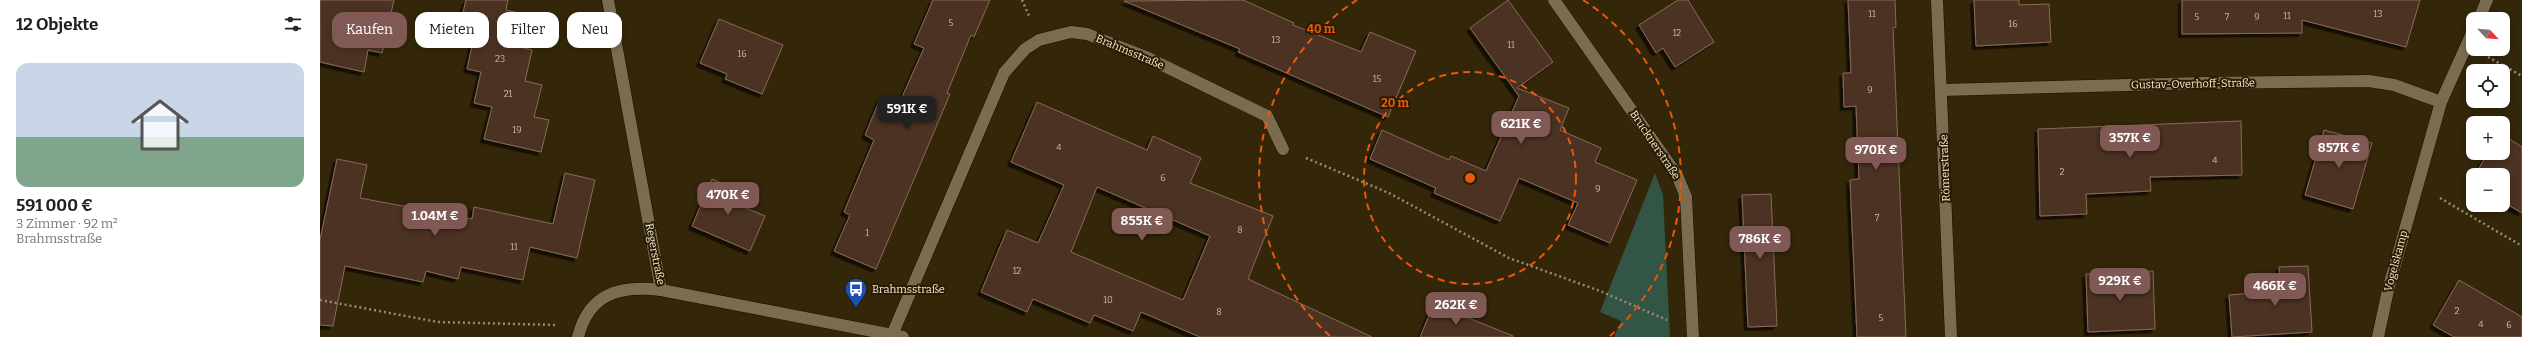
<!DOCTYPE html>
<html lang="de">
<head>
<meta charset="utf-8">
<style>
	body { margin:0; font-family:Bitter,serif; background:#f6f6f6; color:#202124; height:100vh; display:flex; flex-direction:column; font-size:15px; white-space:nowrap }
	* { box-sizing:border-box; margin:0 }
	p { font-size:13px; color:#757577 }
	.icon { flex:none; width:22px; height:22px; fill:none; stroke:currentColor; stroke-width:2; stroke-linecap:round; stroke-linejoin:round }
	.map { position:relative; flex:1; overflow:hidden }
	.panel { display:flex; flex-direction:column; background:#fff; width:320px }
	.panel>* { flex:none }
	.banner { position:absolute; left:12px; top:12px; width:380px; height:36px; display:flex; gap:8px }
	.needle { width:26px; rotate:116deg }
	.tools { position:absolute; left:2146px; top:12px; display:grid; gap:8px }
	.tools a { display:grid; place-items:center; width:44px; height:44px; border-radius:8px; background:#fff; box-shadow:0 2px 6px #0003; font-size:20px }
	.price { position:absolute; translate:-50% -34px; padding:0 9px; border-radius:8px; background:#805954; color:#fff; font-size:13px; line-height:26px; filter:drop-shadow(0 1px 2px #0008) }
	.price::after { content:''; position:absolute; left:50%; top:24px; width:12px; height:9px; margin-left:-6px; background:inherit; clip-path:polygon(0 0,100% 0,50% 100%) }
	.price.selected { background:#222; color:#fff }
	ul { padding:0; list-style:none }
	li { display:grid; align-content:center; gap:8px; height:212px; padding:0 16px }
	li span { display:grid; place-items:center; height:124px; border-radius:12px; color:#555 }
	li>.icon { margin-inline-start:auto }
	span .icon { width:72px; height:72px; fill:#fffc; stroke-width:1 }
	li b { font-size:17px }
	h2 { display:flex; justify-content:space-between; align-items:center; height:48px; padding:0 16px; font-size:17px }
	.chip { padding:0 14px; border-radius:12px; background:#fff; box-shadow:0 2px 6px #0003; font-size:14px; line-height:36px }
	.chip.selected { background:#805954; color:#fff }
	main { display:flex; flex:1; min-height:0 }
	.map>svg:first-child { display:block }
	.green { fill:#325545 }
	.building { fill:#4c3123; stroke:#8a6a5a; fill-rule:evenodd; filter:url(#shadow) }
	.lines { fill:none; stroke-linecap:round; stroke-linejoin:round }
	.minor-casing { stroke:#190f00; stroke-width:13 }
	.path { stroke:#978c76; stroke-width:2.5; stroke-dasharray:2 3; stroke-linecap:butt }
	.minor { stroke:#7c6c4f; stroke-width:12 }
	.ring { fill:none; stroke:#e8590c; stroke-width:2; stroke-dasharray:7 5 }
	.labels { text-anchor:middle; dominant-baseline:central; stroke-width:4; stroke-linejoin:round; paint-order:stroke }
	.number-label { font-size:9px; fill:#c8bbac }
	.street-label { font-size:11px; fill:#f2e9d9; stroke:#291c01 }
	.poi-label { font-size:11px; fill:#f2e9d9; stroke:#291c01; text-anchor:start }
	.centre { fill:#e8590c; stroke:#291c01; stroke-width:2 }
	.ring-label { font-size:12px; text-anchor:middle; font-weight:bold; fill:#e8590c; stroke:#291c01; stroke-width:4; stroke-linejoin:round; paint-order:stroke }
</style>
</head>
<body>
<main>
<section class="panel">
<h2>12 Objekte<svg class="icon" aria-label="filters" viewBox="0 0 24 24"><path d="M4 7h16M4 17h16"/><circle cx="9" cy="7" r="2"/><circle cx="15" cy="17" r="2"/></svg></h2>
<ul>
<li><span style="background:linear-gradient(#c9d6e8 60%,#7fa58c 0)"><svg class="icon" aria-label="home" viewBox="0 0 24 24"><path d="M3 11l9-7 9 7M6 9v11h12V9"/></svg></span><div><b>591 000 €</b><p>3 Zimmer · 92 m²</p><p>Brahmsstraße</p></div></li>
</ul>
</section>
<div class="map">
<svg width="2202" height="337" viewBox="0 0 2202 337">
	<defs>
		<filter id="shadow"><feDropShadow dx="-3.5" dy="3.5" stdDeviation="0" flood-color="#0009"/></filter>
	</defs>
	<rect width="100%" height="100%" fill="#332609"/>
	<!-- green -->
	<polygon class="green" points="1335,173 1343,195 1350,337 1294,337 1301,321 1280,312"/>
	<!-- building -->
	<g class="building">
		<polygon points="0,0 74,0 62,53 48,50 44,72 0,62"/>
		<polygon points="146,0 188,0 186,10 203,14 195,46 212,50 205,81 222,85 214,117 229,120 221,152 164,139 172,107 154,103 161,72 147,69 154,37 138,33"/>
		<polygon points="613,0 670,0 654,37 651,35 627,93 630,94 556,269 514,251 530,215 524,212 554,140 545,135 560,99 578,106 604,48 594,44"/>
		<polygon points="923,0 974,23 973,25 1041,52 1050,32 1096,51 1068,117 918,52 920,49 804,1"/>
		<polygon points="1188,0 1233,62 1197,88 1249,108 1240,130 1281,148 1275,162 1317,180 1290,243 1248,225 1258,203 1199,178 1180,221 1114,193 1116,188 1050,159 1062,130 1129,160 1131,156 1166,171 1199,96 1150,28"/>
		<polygon points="1358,0 1368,0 1394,42 1355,67 1343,48 1336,53 1319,25"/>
		<polygon points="1528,0 1575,0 1576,27 1573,28 1586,337 1537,337 1530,180 1539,179 1536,106 1524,107 1523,73 1531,73"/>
		<polygon points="1654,0 1699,0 1699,5 1729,4 1731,42 1656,46"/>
		<polygon points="1862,0 2100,0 2086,47 1982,20 1982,33 1862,34"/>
		<polygon points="399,19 463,45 442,94 405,79 407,74 380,63"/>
		<path d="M717,102l110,48 6,-14 48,22 -11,25 83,33 -25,63 124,58h-172l-59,-25 -8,19 -39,-16 -4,8 -57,-24 -6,13 -46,-20 26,-62 31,13 26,-58 -53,-23zM777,187l113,49 -27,64 -112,-48z"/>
		<polygon points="1921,121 1922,175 1830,177 1831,191 1766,194 1767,214 1720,216 1718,129"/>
		<polygon points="2004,130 2052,143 2033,209 1985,195"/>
		<polygon points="2183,135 2202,147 2202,213 2183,202 2183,175 2155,175 2168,153 2183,153"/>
		<polygon points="17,159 47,165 40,198 152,219 154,207 233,224 245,173 275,180 257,258 210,247 203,280 141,267 138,279 106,271 103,282 25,266 13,326 0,325 0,240"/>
		<polygon points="392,179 424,193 419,205 445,216 430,251 372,226"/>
		<polygon points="1451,194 1457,326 1428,327 1422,195"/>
		<polygon points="1988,266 1992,332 1912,337 1909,295 1961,291 1959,267"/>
		<polygon points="1833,271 1835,329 1768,332 1766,274"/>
		<polygon points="2139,280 2202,317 2202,337 2134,337 2113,325"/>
		<polygon points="1114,304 1193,336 1193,337 1100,337"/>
	</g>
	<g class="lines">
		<!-- minor casing -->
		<g class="minor-casing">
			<g id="minor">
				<polyline points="288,0 341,290 583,337"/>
				<polyline points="1234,0 1357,175 1366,197 1373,337"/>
				<polyline points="1617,0 1631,337"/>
				<polyline points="2159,19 2167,0"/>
				<polyline points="1622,90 1883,83 2049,81 2074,85 2121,102"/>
				<polyline points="572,335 684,73 705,49 719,40 751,32 767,34 826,57 947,116 963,149"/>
				<path d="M258,337c11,-44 42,-52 83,-47"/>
				<polyline points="2058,337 2068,290 2121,102 2153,31"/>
			</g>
		</g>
		<!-- path -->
		<g class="path">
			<polyline points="702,0 710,18"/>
			<polyline points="2168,57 2202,76"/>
			<polyline points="986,158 1069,193 1189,258 1280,291 1347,320"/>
			<polyline points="2120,198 2202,246"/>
			<polyline points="0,300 118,322 236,325"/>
		</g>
		<!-- minor -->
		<use href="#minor" class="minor"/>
	</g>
	<!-- distance rings -->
	<g class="ring">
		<circle cx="1150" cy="178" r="106"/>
		<path d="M1010 336A211 211 0 0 1 1037 0M1263 0A211 211 0 0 1 1290 336"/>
	</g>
	<!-- icons -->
	<defs>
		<g id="bus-pin" transform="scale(1.15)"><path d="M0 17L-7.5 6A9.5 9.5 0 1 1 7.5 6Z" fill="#1a4fb4" stroke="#291c01"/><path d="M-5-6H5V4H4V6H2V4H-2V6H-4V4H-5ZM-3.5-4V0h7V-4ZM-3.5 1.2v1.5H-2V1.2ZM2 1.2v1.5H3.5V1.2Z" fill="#fff"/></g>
	</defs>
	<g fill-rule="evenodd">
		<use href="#bus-pin" x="536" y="289"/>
	</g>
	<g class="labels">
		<!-- number labels -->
		<g class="number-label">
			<text x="1552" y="14">11</text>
			<text x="2058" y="14">13</text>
			<text x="1967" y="16">11</text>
			<text x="1877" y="17">5</text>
			<text x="1907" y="17">7</text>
			<text x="1937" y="17">9</text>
			<text x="631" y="23">5</text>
			<text x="1693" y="24">16</text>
			<text x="1357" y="33">12</text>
			<text x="956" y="40">13</text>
			<text x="1191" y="45">11</text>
			<text x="422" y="54">16</text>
			<text x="180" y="59">23</text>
			<text x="1057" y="79">15</text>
			<text x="1550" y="90">9</text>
			<text x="188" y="94">21</text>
			<text x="197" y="130">19</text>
			<text x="739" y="147">4</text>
			<text x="1895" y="160">4</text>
			<text x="1742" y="172">2</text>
			<text x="843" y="178">6</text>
			<text x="1278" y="189">9</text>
			<text x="1557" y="218">7</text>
			<text x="920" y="230">8</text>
			<text x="547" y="233">1</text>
			<text x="194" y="247">11</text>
			<text x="697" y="271">12</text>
			<text x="788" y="300">10</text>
			<text x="2137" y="311">2</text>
			<text x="899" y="312">8</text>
			<text x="1561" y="318">5</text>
			<text x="2161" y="324">4</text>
			<text x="2189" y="325">6</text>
		</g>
		<!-- street labels -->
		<g class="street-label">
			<text transform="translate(810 52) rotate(23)">Brahmsstraße</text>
			<text transform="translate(1873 84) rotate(-1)">Gustav-Overhoff-Straße</text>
			<text transform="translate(1335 145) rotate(56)">Brucknerstraße</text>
			<text transform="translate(1625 168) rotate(-92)">Römerstraße</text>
			<text transform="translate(335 254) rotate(79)">Regerstraße</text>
			<text transform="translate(2076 261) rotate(-75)">Vogelskamp</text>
		</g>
		<!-- poi labels -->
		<g class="poi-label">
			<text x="552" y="289">Brahmsstraße</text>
		</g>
	</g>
	<circle cx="1150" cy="178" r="6" class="centre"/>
	<g class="ring-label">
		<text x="1001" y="33">40 m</text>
		<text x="1075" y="107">20 m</text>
	</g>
</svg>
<div class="tools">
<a><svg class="needle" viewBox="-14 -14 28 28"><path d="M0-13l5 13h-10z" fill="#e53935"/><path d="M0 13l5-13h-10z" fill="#757577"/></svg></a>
<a><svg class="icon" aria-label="locate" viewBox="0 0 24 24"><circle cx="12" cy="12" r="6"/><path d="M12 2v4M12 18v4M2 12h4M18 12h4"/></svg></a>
<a>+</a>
<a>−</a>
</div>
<b class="price selected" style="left:587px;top:130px">591K €</b>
<b class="price" style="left:1201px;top:145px">621K €</b>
<b class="price" style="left:1810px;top:159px">357K €</b>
<b class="price" style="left:2019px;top:169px">857K €</b>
<b class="price" style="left:1556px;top:171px">970K €</b>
<b class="price" style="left:408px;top:216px">470K €</b>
<b class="price" style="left:115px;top:237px">1.04M €</b>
<b class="price" style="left:822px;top:242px">855K €</b>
<b class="price" style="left:1440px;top:260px">786K €</b>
<b class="price" style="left:1800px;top:302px">929K €</b>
<b class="price" style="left:1955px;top:307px">466K €</b>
<b class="price" style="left:1136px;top:326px">262K €</b>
<div class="banner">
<a class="chip selected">Kaufen</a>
<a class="chip">Mieten</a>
<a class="chip">Filter</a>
<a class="chip">Neu</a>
</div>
</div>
</main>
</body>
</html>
